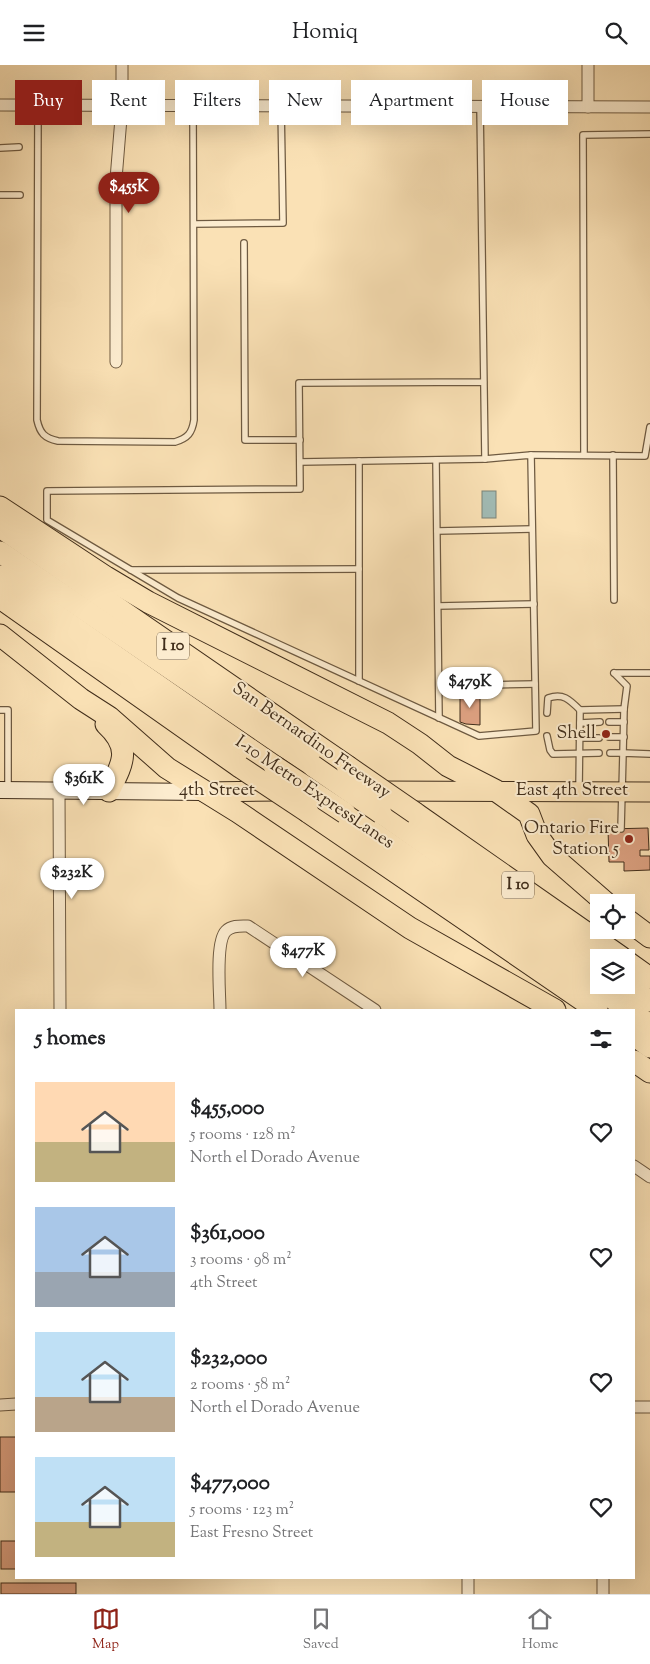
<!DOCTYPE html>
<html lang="en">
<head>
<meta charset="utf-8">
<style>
	body { margin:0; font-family:"Sorts Mill Goudy",serif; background:#f2f2f2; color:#202124; height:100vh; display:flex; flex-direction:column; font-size:19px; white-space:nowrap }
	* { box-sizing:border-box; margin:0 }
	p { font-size:16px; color:#757577 }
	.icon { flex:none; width:28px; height:28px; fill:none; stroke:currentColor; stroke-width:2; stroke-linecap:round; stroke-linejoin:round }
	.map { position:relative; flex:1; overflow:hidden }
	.side { position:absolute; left:15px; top:944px; width:620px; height:570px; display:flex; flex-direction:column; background:#fff; border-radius:0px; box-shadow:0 5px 20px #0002 }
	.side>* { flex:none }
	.hud { position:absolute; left:15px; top:15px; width:620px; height:45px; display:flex; gap:10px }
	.tools { position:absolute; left:590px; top:829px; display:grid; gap:10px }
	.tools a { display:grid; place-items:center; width:45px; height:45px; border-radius:0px; background:#fff; box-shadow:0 5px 20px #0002; font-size:25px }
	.price { position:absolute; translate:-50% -42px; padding:0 11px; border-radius:18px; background:#fff; color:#222; font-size:16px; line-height:32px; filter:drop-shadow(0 1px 2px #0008) }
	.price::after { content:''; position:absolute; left:50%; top:30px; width:15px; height:11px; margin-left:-8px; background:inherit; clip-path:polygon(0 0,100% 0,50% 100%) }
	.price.current { background:#8f2418; color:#fff }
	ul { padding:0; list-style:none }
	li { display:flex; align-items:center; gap:15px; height:125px; padding:0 20px }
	li span { display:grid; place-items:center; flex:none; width:140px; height:100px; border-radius:0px; color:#555 }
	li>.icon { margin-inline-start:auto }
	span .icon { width:60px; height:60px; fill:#fffc; stroke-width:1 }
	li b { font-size:21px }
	h2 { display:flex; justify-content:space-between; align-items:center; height:60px; padding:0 20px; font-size:21px }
	.chip { padding:0 18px; border-radius:0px; background:#fff; box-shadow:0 5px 20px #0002; font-size:18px; line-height:45px }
	.chip.current { background:#8f2418; color:#fff }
	header { display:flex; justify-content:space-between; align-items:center; height:65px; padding:0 20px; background:#fff; font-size:22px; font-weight:600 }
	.dock { display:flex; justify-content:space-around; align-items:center; height:70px; border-top:1px solid #e0e0e0; background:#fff; font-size:14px; color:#757577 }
	.dock a { display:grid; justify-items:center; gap:2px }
	.dock .current { color:#8f2418 }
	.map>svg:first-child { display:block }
	.water { fill:#a1bcb6; stroke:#7a8378 }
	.building { fill:#dca080; stroke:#402d1a }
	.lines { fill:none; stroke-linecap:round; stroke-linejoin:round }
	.service-casing { stroke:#6e5a41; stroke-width:8 }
	.minor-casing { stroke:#6e5a41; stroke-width:13 }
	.secondary-casing { stroke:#402d1a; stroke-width:18 }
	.primary-casing { stroke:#402d1a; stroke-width:21 }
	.motorway-casing { stroke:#402d1a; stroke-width:23 }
	.service { stroke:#fceccf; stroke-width:5.5 }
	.minor { stroke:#fceccf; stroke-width:11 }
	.secondary { stroke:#fceccf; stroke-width:16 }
	.primary { stroke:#fae1b5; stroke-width:19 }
	.motorway { stroke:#fae1b5; stroke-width:21 }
	.motorway-bridge-casing { stroke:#402d1a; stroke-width:23; stroke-linecap:butt }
	.motorway-bridge { stroke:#fae1b5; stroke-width:21 }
	.poi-dot { fill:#8f2418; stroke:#fceccf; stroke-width:2 }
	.labels { text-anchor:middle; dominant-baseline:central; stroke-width:4; stroke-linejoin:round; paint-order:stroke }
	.shield { fill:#fceccf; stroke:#786650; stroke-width:1 }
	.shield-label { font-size:16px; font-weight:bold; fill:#402d1a }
	.poi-label { font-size:18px; fill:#402d1a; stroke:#fceccf; text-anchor:end }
	.street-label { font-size:18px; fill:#402d1a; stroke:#fceccf }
</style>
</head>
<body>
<header><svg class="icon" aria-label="menu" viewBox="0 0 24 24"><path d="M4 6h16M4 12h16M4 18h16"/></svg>Homiq<svg class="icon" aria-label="search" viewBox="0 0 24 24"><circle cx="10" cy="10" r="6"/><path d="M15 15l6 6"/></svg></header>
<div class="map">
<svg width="650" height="1529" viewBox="0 0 650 1529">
	<rect width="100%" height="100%" fill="#fae1b5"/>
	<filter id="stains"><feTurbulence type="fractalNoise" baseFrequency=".004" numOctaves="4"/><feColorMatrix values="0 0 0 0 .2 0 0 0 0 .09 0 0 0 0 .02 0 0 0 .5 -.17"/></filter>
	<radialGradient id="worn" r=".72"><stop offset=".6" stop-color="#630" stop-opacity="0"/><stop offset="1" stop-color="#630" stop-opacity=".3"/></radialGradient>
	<!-- water -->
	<rect class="water" x="482" y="426" width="14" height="27"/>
	<!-- building -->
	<g class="building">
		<polygon points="460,628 480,628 480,660 466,659 460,657"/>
		<polygon points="648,763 649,785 640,785 640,791 650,791 650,805 624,806 624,797 609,797 608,764"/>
		<rect x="0" y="1372" width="16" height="55"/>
		<rect x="1" y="1476" width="15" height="28"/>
		<rect x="1" y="1518" width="75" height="11"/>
	</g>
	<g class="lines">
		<!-- service casing -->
		<g class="service-casing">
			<g id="service">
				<path d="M38,40l-1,315c3,13 7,18 21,21l117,1c13,-4 17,-9 19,-22l-1,-314"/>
				<polyline points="480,41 485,394 531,390 536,666 479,671 178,533 47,455 47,426 300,424 299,318 484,317"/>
				<polyline points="0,83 19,82"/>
				<polyline points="0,130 20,130"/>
				<polyline points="194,159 283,158 281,41"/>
				<polyline points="244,178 245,375 300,375"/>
				<polyline points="531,390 645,391 650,362"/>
				<polyline points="584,390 583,70 650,69"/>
				<polyline points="613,390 614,535"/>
				<polyline points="436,395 439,653"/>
				<polyline points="359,396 359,616"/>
				<polyline points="300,397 485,394"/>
				<polyline points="437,466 532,464"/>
				<polyline points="131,505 359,504"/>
				<polyline points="438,541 534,539"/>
				<polyline points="614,608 650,608"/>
				<polyline points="439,621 535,619"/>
				<polyline points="0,645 8,645 8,725"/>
				<path d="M547,648l1,-15c15,-5 21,1 32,12"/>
				<polyline points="609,657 624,657"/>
				<polyline points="580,658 600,657"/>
				<polyline points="547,671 550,685 553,689 599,688"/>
				<polyline points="609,672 624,672"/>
				<polyline points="579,673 599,673"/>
				<polyline points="610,688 623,688 624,644 627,621 614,608"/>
				<polyline points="579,724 580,645 624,644"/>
				<polyline points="621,764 623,688 650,689"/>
			</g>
		</g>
		<!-- minor casing -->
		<g class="minor-casing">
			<g id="minor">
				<polyline points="0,40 650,42"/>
				<polyline points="588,42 588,0"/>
				<polyline points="116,297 116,114 122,41 122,0"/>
				<polyline points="59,725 60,945"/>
				<path d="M220,945c0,-17 -5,-68 6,-79 6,-6 15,-5 22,-5l127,84"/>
				<polyline points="634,1101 650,1112"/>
				<polyline points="0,1340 16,1339"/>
				<polyline points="634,1342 650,1342"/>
				<polyline points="468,1512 468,1529"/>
				<polyline points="603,1512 603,1529"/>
			</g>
		</g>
		<!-- secondary casing -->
		<g class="secondary-casing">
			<polyline id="secondary" points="0,725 204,727"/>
		</g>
		<!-- primary casing -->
		<g class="primary-casing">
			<g id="primary">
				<polyline points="376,726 650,727"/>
				<polyline points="204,727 281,726"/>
			</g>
		</g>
		<!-- motorway casing -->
		<g class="motorway-casing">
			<g id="motorway">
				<polyline points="0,442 106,512 148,537 388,658 420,679 448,701 495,725 529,749 537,770 552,791 606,838"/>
				<polyline points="0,462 347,701"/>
				<polyline points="0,487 313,701"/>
				<polyline points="0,511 274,701"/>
				<polyline points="0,533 240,702"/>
				<polyline points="0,570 81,634 109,652 167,703 238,747 410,863 555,945"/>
				<path d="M106,659c26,24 17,39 3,67"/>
				<polyline points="308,747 597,945"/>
				<polyline points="345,748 629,945"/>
				<polyline points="381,748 599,901"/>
				<polyline points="415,748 621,892"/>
				<polyline points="626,854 650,872"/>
				<polyline points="626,896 650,913"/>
				<polyline points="626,920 650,936"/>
				<polyline points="634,949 650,960"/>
				<polyline points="634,970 650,982"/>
				<polyline points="634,996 650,1007"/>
			</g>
		</g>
		<!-- service -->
		<use href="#service" class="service"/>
		<!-- minor -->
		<use href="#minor" class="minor"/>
		<!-- secondary -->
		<use href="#secondary" class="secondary"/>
		<!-- primary -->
		<use href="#primary" class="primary"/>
		<!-- motorway -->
		<use href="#motorway" class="motorway"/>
		<!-- motorway-bridge casing -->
		<g class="motorway-bridge-casing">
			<g id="motorway-bridge">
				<polyline points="274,701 345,748"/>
				<polyline points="313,701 381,748"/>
				<polyline points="347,701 415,748"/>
				<polyline points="240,702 308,747"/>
			</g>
		</g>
		<!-- motorway-bridge -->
		<use href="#motorway-bridge" class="motorway-bridge"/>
	</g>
	<!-- markers -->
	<g class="poi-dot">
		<circle cx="606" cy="669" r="5"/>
		<circle cx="629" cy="774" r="5"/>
	</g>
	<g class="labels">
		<!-- shield labels -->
		<g class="shield">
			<rect x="157" y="567.5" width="32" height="27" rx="4"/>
			<rect x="502" y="806.5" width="32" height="27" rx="4"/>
		</g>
		<g class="shield-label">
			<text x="173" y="581">I 10</text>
			<text x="518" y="820">I 10</text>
		</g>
		<!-- poi labels -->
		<g class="poi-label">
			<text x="596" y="669">Shell</text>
			<text x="619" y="764">Ontario Fire<tspan x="619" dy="21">Station 5</tspan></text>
		</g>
		<!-- street labels -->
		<g class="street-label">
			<text transform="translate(311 676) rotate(35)">San Bernardino Freeway</text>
			<text x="217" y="726">4th Street</text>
			<text x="572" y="726">East 4th Street</text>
			<text transform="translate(314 728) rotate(34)">I-10 Metro ExpressLanes</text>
		</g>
	</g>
	<rect width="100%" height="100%" filter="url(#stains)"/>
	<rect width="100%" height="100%" fill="url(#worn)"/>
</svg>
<div class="tools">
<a><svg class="icon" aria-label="locate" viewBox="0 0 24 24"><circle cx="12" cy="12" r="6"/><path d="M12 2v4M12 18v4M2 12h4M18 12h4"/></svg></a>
<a><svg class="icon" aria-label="layers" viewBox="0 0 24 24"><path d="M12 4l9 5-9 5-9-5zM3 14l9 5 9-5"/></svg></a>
</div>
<b class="price current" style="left:129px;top:149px">$455K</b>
<b class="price" style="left:470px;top:644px">$479K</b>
<b class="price" style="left:84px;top:741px">$361K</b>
<b class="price" style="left:72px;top:835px">$232K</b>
<b class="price" style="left:303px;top:913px">$477K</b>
<div class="hud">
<a class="chip current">Buy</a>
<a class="chip">Rent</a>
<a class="chip">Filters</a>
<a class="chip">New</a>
<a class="chip">Apartment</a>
<a class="chip">House</a>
</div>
<section class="side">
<h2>5 homes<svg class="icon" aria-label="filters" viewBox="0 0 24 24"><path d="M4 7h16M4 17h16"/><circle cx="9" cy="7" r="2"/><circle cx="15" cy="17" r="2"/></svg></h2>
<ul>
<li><span style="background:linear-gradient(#ffd9b3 60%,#c2b280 0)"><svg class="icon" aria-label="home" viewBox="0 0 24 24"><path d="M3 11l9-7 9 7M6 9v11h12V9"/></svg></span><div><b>$455,000</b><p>5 rooms · 128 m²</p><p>North el Dorado Avenue</p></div><svg class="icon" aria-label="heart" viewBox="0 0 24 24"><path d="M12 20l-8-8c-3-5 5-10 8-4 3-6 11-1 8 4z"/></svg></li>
<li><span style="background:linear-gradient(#a9c7e8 65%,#9aa5b1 0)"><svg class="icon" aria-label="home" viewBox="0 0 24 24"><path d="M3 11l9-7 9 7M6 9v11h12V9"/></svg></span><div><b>$361,000</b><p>3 rooms · 98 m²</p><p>4th Street</p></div><svg class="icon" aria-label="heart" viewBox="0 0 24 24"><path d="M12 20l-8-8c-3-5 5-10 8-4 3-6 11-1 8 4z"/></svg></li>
<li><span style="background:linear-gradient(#bfe0f5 65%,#b9a48a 0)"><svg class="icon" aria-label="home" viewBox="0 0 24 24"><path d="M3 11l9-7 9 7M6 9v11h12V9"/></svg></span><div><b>$232,000</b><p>2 rooms · 58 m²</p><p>North el Dorado Avenue</p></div><svg class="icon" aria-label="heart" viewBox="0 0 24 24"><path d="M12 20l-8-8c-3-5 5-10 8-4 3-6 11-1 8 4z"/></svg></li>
<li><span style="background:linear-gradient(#bfe0f5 65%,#c2b280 0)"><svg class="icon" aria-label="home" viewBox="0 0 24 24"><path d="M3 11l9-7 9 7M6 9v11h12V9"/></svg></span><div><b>$477,000</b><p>5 rooms · 123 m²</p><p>East Fresno Street</p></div><svg class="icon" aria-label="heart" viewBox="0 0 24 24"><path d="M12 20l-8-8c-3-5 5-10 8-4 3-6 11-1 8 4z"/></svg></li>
</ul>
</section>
</div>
<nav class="dock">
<a class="current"><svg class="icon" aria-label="map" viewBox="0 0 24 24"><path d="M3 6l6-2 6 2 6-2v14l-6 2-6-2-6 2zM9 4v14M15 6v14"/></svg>Map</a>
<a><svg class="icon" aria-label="saved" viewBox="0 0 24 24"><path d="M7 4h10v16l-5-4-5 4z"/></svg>Saved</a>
<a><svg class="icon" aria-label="home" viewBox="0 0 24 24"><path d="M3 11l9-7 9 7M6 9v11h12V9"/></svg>Home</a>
</nav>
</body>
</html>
